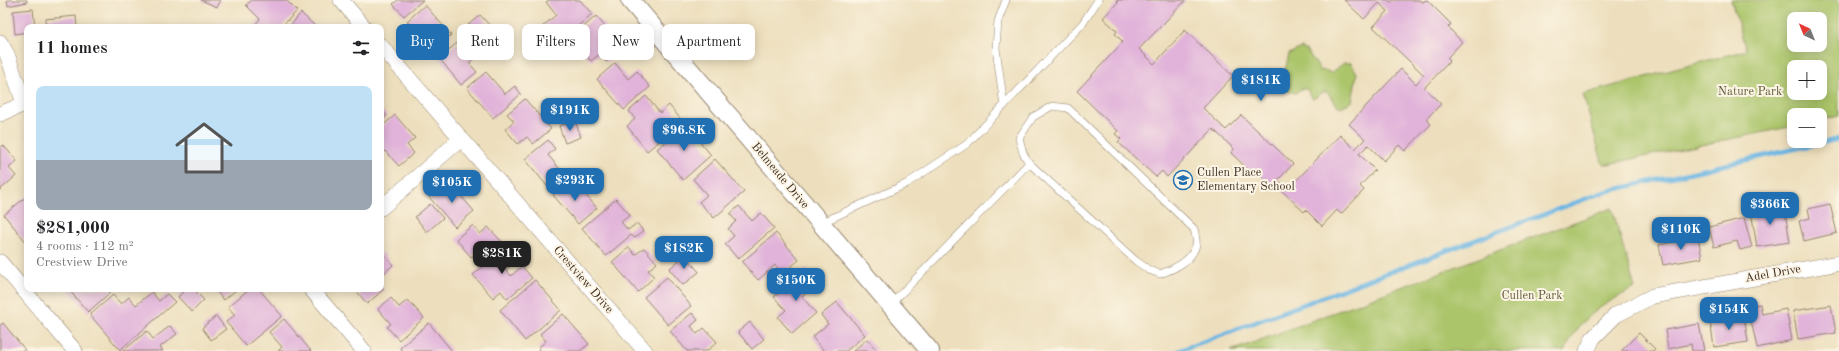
<!DOCTYPE html>
<html lang="en">
<head>
<meta charset="utf-8">
<style>
	body { margin:0; font-family:"Old Standard TT",serif; background:#f6f6f6; color:#202124; height:100vh; display:flex; flex-direction:column; font-size:15px; white-space:nowrap }
	* { box-sizing:border-box; margin:0 }
	p { font-size:13px; color:#757577 }
	.icon { flex:none; width:22px; height:22px; fill:none; stroke:currentColor; stroke-width:2; stroke-linecap:round; stroke-linejoin:round }
	.map { position:relative; flex:1; overflow:hidden }
	.panel { position:absolute; left:24px; top:24px; width:360px; height:268px; display:flex; flex-direction:column; background:#fff; border-radius:8px; box-shadow:0 2px 10px #0003 }
	.panel>* { flex:none }
	.guide { position:absolute; left:396px; top:24px; width:380px; height:36px; display:flex; gap:8px }
	.needle { width:26px; rotate:317deg }
	.buttons { position:absolute; left:1787px; top:12px; display:grid; gap:8px }
	.buttons a { display:grid; place-items:center; width:40px; height:40px; border-radius:8px; background:#fff; box-shadow:0 2px 10px #0003; font-size:20px }
	.price { position:absolute; translate:-50% -34px; padding:0 9px; border-radius:8px; background:#1f6fb2; color:#fff; font-size:13px; line-height:26px; filter:drop-shadow(0 1px 2px #0008) }
	.price::after { content:''; position:absolute; left:50%; top:24px; width:12px; height:9px; margin-left:-6px; background:inherit; clip-path:polygon(0 0,100% 0,50% 100%) }
	.price.current { background:#222; color:#fff }
	ul { padding:0; list-style:none }
	li { display:grid; align-content:center; gap:8px; height:212px; padding:0 12px }
	li span { display:grid; place-items:center; height:124px; border-radius:8px; color:#555 }
	li>.icon { margin-inline-start:auto }
	span .icon { width:72px; height:72px; fill:#fffc; stroke-width:1 }
	li b { font-size:17px }
	h2 { display:flex; justify-content:space-between; align-items:center; height:48px; padding:0 12px; font-size:17px }
	.tag { padding:0 14px; border-radius:8px; background:#fff; box-shadow:0 2px 10px #0003; font-size:14px; line-height:36px }
	.tag.current { background:#1f6fb2; color:#fff }
	.map>svg:first-child { display:block }
	.green { fill:#abc56a; stroke:#737844; fill-rule:evenodd }
	.lines { fill:none; stroke-linecap:round; stroke-linejoin:round }
	.stream { stroke:#6ab6e3; stroke-width:4.5 }
	.building { fill:#e1b3da }
	.service-casing { stroke:#94846e; stroke-width:8 }
	.minor-casing { stroke:#94846e; stroke-width:16 }
	.tertiary-casing { stroke:#94846e; stroke-width:20 }
	.service { stroke:#fff; stroke-width:7 }
	.minor { stroke:#fff; stroke-width:15 }
	.tertiary { stroke:#fff; stroke-width:18 }
	.labels { text-anchor:middle; dominant-baseline:central; stroke-width:4; stroke-linejoin:round; paint-order:stroke }
	.park-label { font-size:12px; fill:#5d5835; stroke:#fcf5e5 }
	.poi-label { font-size:12px; fill:#3b2a1e; stroke:#fcf5e5; text-anchor:start }
	.street-label { font-size:12px; fill:#3b2a1e; stroke:#fcf5e5 }
</style>
</head>
<body>
<div class="map">
<svg width="1839" height="351" viewBox="0 0 1839 351">
	<rect width="100%" height="100%" fill="#fcf5e5"/>
	<filter id="ink" filterUnits="userSpaceOnUse"><feTurbulence type="fractalNoise" baseFrequency=".025" numOctaves="2"/><feDisplacementMap in="SourceGraphic" scale="8" xChannelSelector="R" yChannelSelector="G"/><feConvolveMatrix kernelMatrix="1 2 1 2 8 2 1 2 1" color-interpolation-filters="sRGB"/></filter>
	<filter id="wash" filterUnits="userSpaceOnUse"><feTurbulence type="fractalNoise" baseFrequency=".012" numOctaves="4" result="noise"/><feDisplacementMap in="SourceGraphic" scale="16" xChannelSelector="R" yChannelSelector="G"/><feGaussianBlur stdDeviation="0.9" result="paint"/><feColorMatrix in="noise" values="0 0 0 0 0 0 0 0 0 0 0 0 0 0 0 0 0 1.4 0 .05"/><feComposite in="paint" operator="in"/></filter>
	<g filter="url(#wash)">
		<rect width="100%" height="100%" fill="#eddfbd"/>
		<!-- green -->
		<g class="green">
			<path d="M1731,0h108v116l-19,4v-5h-26v11l-191,39 -20,-71 163,-44zM1794,19h26v26h-26zM1794,67h26v26h-26z"/>
			<polygon points="1301,48 1307,51 1321,71 1325,70 1331,73 1344,63 1351,63 1357,73 1352,102 1340,107 1336,104 1327,92 1323,92 1313,99 1310,96 1307,89 1301,89 1295,93 1289,92 1282,83 1289,54"/>
			<path d="M1612,208l23,80c-35,18 -52,27 -71,63h-333z"/>
		</g>
		<g class="lines">
			<!-- stream -->
			<polyline class="stream" points="1178,351 1604,192 1839,139"/>
		</g>
		<g id="blocks">
			<!-- building -->
			<g class="building">
				<polygon points="7,0 27,0 27,2 8,6"/>
				<polygon points="201,0 221,0 217,7"/>
				<polygon points="252,0 286,0 297,11 281,27 253,27 260,19 246,5"/>
				<polygon points="398,0 423,0 404,16 393,4"/>
				<polygon points="549,0 580,0 592,14 556,45 541,28 556,15 546,2"/>
				<polygon points="1116,0 1186,0 1139,49 1154,64 1185,30 1233,76 1203,108 1226,130 1241,115 1293,164 1278,180 1288,189 1340,135 1355,149 1365,139 1349,124 1401,69 1416,84 1424,75 1373,27 1388,11 1379,3 1364,19 1344,0 1388,0 1391,2 1393,0 1419,0 1422,2 1427,0 1451,24 1448,27 1462,42 1447,58 1450,61 1424,88 1441,104 1426,119 1431,124 1405,151 1399,145 1384,161 1368,145 1359,154 1375,170 1360,186 1364,190 1341,214 1337,210 1322,226 1306,210 1304,212 1277,186 1274,188 1258,173 1255,176 1231,153 1234,149 1213,129 1167,177 1162,171 1156,177 1118,142 1121,139 1115,134 1118,131 1077,91 1123,42 1115,34 1117,31 1103,18 1118,2"/>
				<polygon points="425,5 451,35 433,51 407,21"/>
				<polygon points="33,9 35,27 27,27 27,32 15,34 13,11"/>
				<polygon points="301,13 316,27 289,27"/>
				<polygon points="480,15 491,27 478,38 468,25"/>
				<polygon points="76,16 77,27 46,27 45,19"/>
				<polygon points="596,16 623,48 606,62 600,54 591,61 578,46 586,39 579,31"/>
				<polygon points="474,36 485,49 469,63 477,72 461,85 439,58 457,43 461,48"/>
				<polygon points="615,63 628,79 637,71 650,87 624,110 597,79"/>
				<polygon points="486,72 505,94 515,86 521,94 493,118 467,88"/>
				<polygon points="646,96 660,113 669,105 683,122 647,151 627,126 635,119 629,111"/>
				<polygon points="525,99 551,129 533,144 527,137 518,144 505,129 514,121 507,114"/>
				<polygon points="381,109 387,116 381,121"/>
				<polygon points="395,115 415,138 407,145 414,153 399,166 385,151 381,154 381,127"/>
				<polygon points="575,121 581,137 565,143 559,126"/>
				<polygon points="686,125 711,155 683,180 657,149"/>
				<polygon points="548,140 555,149 548,155 563,173 547,186 525,159"/>
				<polygon points="3,145 17,161 9,168 16,176 0,190 0,148"/>
				<polygon points="715,159 744,192 714,218 699,202 707,195 693,179"/>
				<polygon points="572,179 597,208 578,224 553,195"/>
				<polygon points="448,181 474,211 455,227 429,197"/>
				<polygon points="27,196 27,243 4,215"/>
				<polygon points="616,199 630,215 621,222 628,230 637,223 643,231 635,238 631,235 606,256 582,228"/>
				<polygon points="430,204 443,218 427,232 415,217"/>
				<polygon points="1830,204 1837,233 1804,241 1799,221 1810,218 1808,209"/>
				<polygon points="739,206 752,221 761,213 774,228 738,259 725,244 734,236 728,229 736,221 730,214"/>
				<polygon points="1784,206 1790,242 1757,247 1751,211"/>
				<polygon points="1744,218 1752,247 1740,250 1737,241 1714,247 1709,227"/>
				<polygon points="473,225 480,234 488,227 504,244 487,258 480,250 471,257 456,239"/>
				<polygon points="776,233 799,260 782,274 775,265 758,280 742,262"/>
				<polygon points="1698,237 1702,258 1663,265 1659,245"/>
				<polygon points="506,247 517,260 506,270 511,276 522,266 532,278 507,299 501,291 493,298 473,275"/>
				<polygon points="629,247 635,255 644,248 657,263 648,270 654,277 638,292 612,262"/>
				<polygon points="381,251 393,265 381,276"/>
				<polygon points="685,255 699,272 683,285 669,269"/>
				<polygon points="806,269 817,283 802,297 816,313 792,334 778,317 786,310 774,297"/>
				<polygon points="667,277 691,306 668,325 644,297"/>
				<polygon points="535,280 561,310 525,341 500,310"/>
				<polygon points="381,286 384,289 367,304 355,289 381,289"/>
				<polygon points="68,289 114,289 88,312"/>
				<polygon points="186,289 193,289 204,300 192,312 178,297"/>
				<polygon points="214,289 237,289 224,300"/>
				<polygon points="249,289 259,289 282,316 246,346 226,322 235,315 228,307"/>
				<polygon points="152,292 159,301 167,294 175,302 120,350 90,315 113,295 121,304 129,297 136,305"/>
				<polygon points="391,298 399,307 408,300 424,318 399,340 387,327 391,324 378,309"/>
				<polygon points="837,302 865,335 846,351 824,351 812,337 828,324 821,315"/>
				<polygon points="1760,304 1762,314 1786,309 1792,340 1757,348 1748,306"/>
				<polygon points="1831,305 1836,333 1798,339 1793,311"/>
				<polygon points="692,313 698,320 691,326 697,334 704,328 717,342 707,351 687,351 670,331"/>
				<polygon points="563,314 589,344 580,351 541,351 538,348 546,341 540,334"/>
				<polygon points="1744,315 1748,342 1714,347 1710,320"/>
				<polygon points="216,316 226,329 211,340 202,328"/>
				<polygon points="284,319 311,351 278,351 282,347 269,332"/>
				<polygon points="750,322 764,339 752,349 738,332"/>
				<polygon points="3,323 26,351 0,351 0,325"/>
				<polygon points="429,323 452,351 402,351 400,348"/>
				<polygon points="1699,324 1704,351 1692,351 1691,344 1668,349 1665,330"/>
				<polygon points="170,326 177,334 160,347 163,351 123,351 147,331 153,339"/>
				<polygon points="1639,333 1655,349 1653,351 1621,351"/>
				<polygon points="867,339 877,351 853,351"/>
			</g>
		</g>
	</g>
	<g filter="url(#ink)">
		<use href="#blocks" fill-opacity="0" stroke="#94846e" stroke-width="1"/>
		<g class="lines">
			<!-- service casing -->
			<g class="service-casing">
				<g id="service">
					<polyline points="1004,106 996,48 998,21 1006,0"/>
					<path d="M1052,106l16,2 126,121c1,4 3,12 2,16 -4,16 -22,24 -36,29l-11,-4 -13,-9 -107,-98 -6,-10 -4,-15 14,-21z"/>
					<polyline points="821,223 906,184 967,144 1083,23 1098,0"/>
					<polyline points="891,304 1029,163"/>
				</g>
			</g>
			<!-- minor casing -->
			<g class="minor-casing">
				<g id="minor">
					<polyline points="341,0 364,27"/>
					<polyline points="0,42 7,54 24,103"/>
					<polyline points="381,46 645,351"/>
					<polyline points="0,114 27,103"/>
					<polyline points="381,208 461,139"/>
					<polyline points="0,262 75,351"/>
					<polyline points="311,289 364,351"/>
					<polyline points="1587,351 1593,338 1616,315 1653,296 1839,263"/>
				</g>
			</g>
			<!-- tertiary casing -->
			<g class="tertiary-casing">
				<polyline id="tertiary" points="630,0 930,351"/>
			</g>
			<!-- service -->
			<use href="#service" class="service"/>
			<!-- minor -->
			<use href="#minor" class="minor"/>
			<!-- tertiary -->
			<use href="#tertiary" class="tertiary"/>
		</g>
	</g>
	<!-- icons -->
	<defs>
		<g id="school-ring" transform="scale(1)"><circle r="9.5" fill="#fcf5e5" stroke="#1f6fb2" stroke-width="1.5"/><path d="M0-5L7-2L0 1L-7-2ZM-4 1L0 2.5L4 1V4Q0 6-4 4Z" fill="#1f6fb2"/></g>
	</defs>
	<g fill-rule="evenodd">
		<use href="#school-ring" x="1183" y="180"/>
	</g>
	<g class="labels">
		<!-- park labels -->
		<g class="park-label">
			<text x="1750" y="92">Nature Park</text>
			<text x="1532" y="296">Cullen Park</text>
		</g>
		<!-- poi labels -->
		<g class="poi-label">
			<text x="1197" y="173">Cullen Place<tspan x="1197" dy="14">Elementary School</tspan></text>
		</g>
		<!-- street labels -->
		<g class="street-label">
			<text transform="translate(780 176) rotate(50)">Belmeade Drive</text>
			<text transform="translate(1773 274) rotate(-10)">Adel Drive</text>
			<text transform="translate(583 280) rotate(49)">Crestview Drive</text>
		</g>
	</g>
</svg>
<div class="buttons">
<a><svg class="needle" viewBox="-14 -14 28 28"><path d="M0-13l5 13h-10z" fill="#e53935"/><path d="M0 13l5-13h-10z" fill="#757577"/></svg></a>
<a>+</a>
<a>−</a>
</div>
<b class="price" style="left:1261px;top:102px">$181K</b>
<b class="price" style="left:570px;top:132px">$191K</b>
<b class="price" style="left:684px;top:152px">$96.8K</b>
<b class="price" style="left:575px;top:202px">$293K</b>
<b class="price" style="left:452px;top:204px">$105K</b>
<b class="price" style="left:1770px;top:226px">$366K</b>
<b class="price" style="left:1681px;top:251px">$110K</b>
<b class="price" style="left:684px;top:270px">$182K</b>
<b class="price current" style="left:502px;top:275px">$281K</b>
<b class="price" style="left:796px;top:302px">$150K</b>
<b class="price" style="left:1729px;top:331px">$154K</b>
<div class="guide">
<a class="tag current">Buy</a>
<a class="tag">Rent</a>
<a class="tag">Filters</a>
<a class="tag">New</a>
<a class="tag">Apartment</a>
</div>
<section class="panel">
<h2>11 homes<svg class="icon" aria-label="filters" viewBox="0 0 24 24"><path d="M4 7h16M4 17h16"/><circle cx="9" cy="7" r="2"/><circle cx="15" cy="17" r="2"/></svg></h2>
<ul>
<li><span style="background:linear-gradient(#bfe0f5 60%,#9aa5b1 0)"><svg class="icon" aria-label="home" viewBox="0 0 24 24"><path d="M3 11l9-7 9 7M6 9v11h12V9"/></svg></span><div><b>$281,000</b><p>4 rooms · 112 m²</p><p>Crestview Drive</p></div></li>
</ul>
</section>
</div>
</body>
</html>
